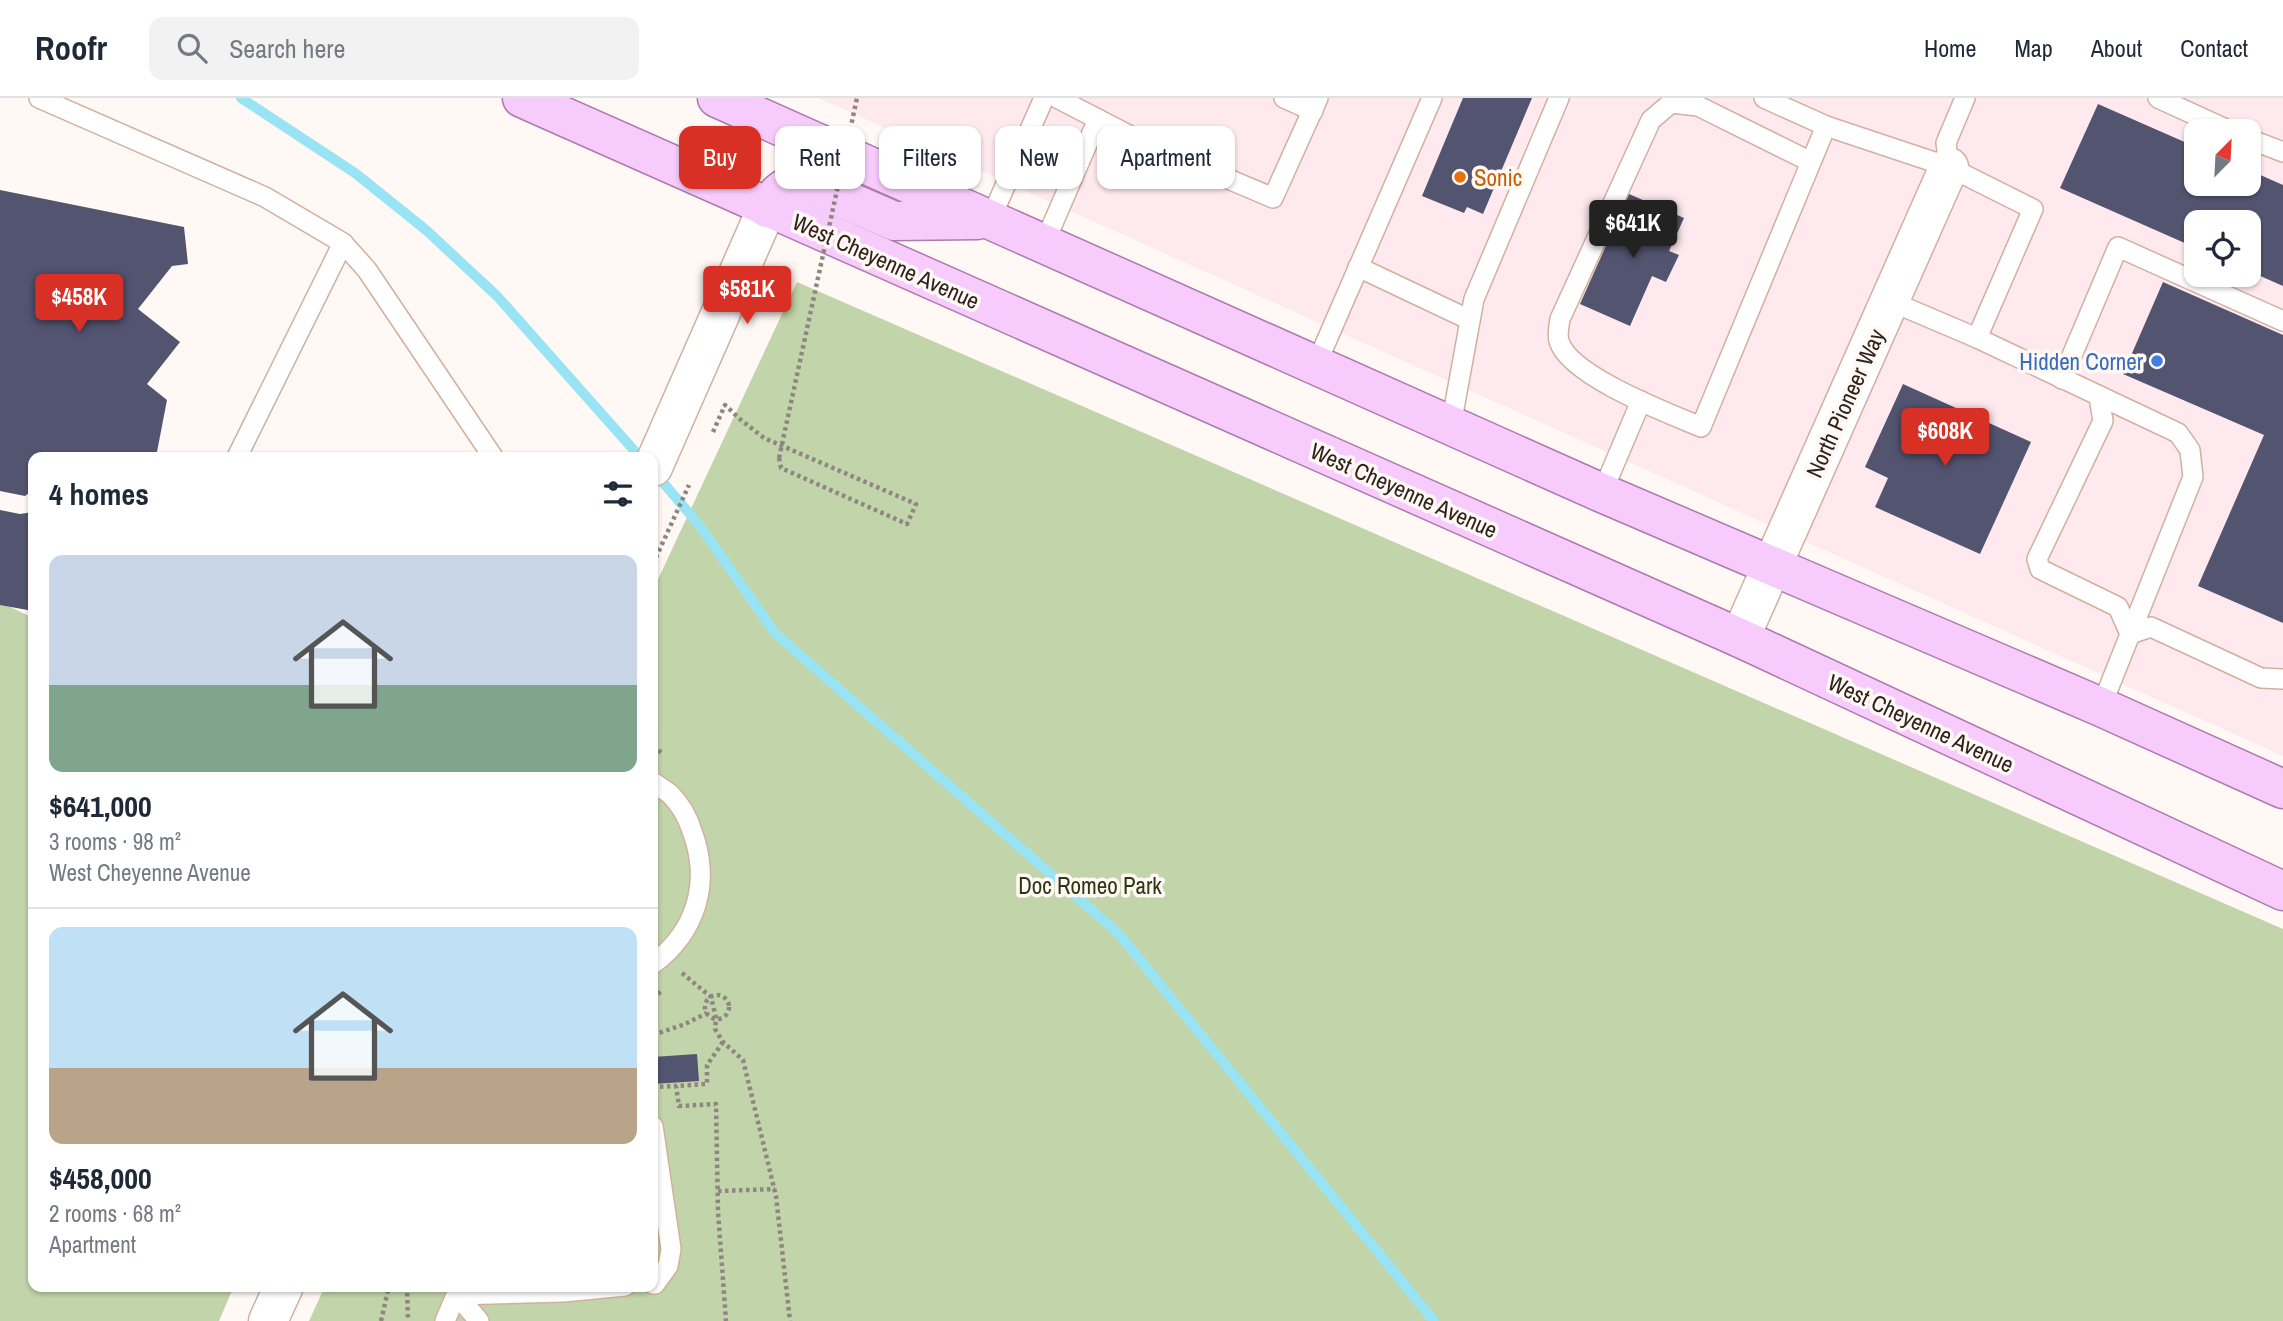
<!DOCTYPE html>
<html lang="en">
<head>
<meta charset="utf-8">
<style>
	body { margin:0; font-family:"Archivo Narrow",sans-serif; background:#f2f2f3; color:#1f2937; height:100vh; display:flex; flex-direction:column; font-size:26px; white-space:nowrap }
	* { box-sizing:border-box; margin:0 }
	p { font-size:23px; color:#747a83 }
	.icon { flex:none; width:38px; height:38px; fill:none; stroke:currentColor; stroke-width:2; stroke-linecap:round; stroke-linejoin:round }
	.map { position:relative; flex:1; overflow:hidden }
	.drawer { position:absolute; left:28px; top:354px; width:630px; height:840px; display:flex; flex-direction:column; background:#fff; border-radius:14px; box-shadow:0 2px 5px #0004 }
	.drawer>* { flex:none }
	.hud { position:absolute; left:679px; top:28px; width:665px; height:63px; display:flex; gap:14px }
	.needle { width:46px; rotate:24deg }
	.tools { position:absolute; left:2184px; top:21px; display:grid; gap:14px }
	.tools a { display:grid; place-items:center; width:77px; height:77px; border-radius:14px; background:#fff; box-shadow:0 2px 5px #0004; font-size:35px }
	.price { position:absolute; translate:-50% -60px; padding:0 16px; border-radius:7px; background:#d93025; color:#fff; font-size:23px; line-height:46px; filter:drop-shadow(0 2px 4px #0008) }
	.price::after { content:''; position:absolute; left:50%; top:42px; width:21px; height:16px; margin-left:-10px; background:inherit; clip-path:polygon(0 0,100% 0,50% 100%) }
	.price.on { background:#222; color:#fff }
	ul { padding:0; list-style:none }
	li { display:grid; align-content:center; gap:14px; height:371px; padding:0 21px }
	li+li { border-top:2px solid #e0e1e3 }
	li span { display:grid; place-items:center; height:217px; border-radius:14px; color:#555 }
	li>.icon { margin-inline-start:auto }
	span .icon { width:126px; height:126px; fill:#fffc; stroke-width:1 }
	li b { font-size:30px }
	h2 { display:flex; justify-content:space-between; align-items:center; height:84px; padding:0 21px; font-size:30px }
	.chip { padding:0 24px; border-radius:14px; background:#fff; box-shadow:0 2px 5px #0004; font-size:24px; line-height:63px }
	.chip.on { background:#d93025; color:#fff }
	header { display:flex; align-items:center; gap:42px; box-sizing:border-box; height:98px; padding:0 35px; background:#fff; border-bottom:2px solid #e0e1e3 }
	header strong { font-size:33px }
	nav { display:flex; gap:38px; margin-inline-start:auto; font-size:24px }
	.search { width:490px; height:63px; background:#f2f2f3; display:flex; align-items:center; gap:18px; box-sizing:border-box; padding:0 24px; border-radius:14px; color:#747a83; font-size:26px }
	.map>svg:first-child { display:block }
	.commercial { fill:#fee9ee; fill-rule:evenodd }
	.green { fill:#c2d4a9 }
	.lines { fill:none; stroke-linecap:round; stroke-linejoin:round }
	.stream { stroke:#98e4f4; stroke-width:10 }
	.building { fill:#535470 }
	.lane-casing { stroke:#d1b09e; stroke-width:22 }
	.street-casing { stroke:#d1b09e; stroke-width:41 }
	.primary-casing { stroke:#ad7aac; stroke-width:41 }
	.path { stroke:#908681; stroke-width:4.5; stroke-dasharray:3.5 3.5; stroke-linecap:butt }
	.lane { stroke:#fff; stroke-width:19 }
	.street { stroke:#fff; stroke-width:38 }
	.primary { stroke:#f7cbfc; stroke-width:38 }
	.path-bridge { stroke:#908681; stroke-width:4.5; stroke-dasharray:3.5 3.5; stroke-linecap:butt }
	.food-dot { fill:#e8710a; stroke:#fff8f4; stroke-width:2.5 }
	.shop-dot { fill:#3f7fe0; stroke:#fff8f4; stroke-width:2.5 }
	.labels { text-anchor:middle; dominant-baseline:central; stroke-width:7; stroke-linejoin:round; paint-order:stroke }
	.food-label { font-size:23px; fill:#c56008; stroke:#fff8f4; text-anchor:start }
	.street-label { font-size:23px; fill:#2e221b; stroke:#fff8f4 }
	.shop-label { font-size:23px; fill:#366cbe; stroke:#fff8f4; text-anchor:end }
	.park-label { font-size:23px; fill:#2b3911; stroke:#fff8f4 }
</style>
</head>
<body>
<header>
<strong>Roofr</strong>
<div class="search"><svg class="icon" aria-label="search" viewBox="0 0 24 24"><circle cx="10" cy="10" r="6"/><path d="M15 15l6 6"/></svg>Search here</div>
<nav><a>Home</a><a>Map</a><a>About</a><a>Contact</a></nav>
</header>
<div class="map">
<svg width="2283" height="1223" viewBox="0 0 2283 1223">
	<rect width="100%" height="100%" fill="#fff8f4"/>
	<!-- commercial -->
	<path class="commercial" d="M819,0h1464v658zM2196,33h53v53h-53zM2196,124h53v53h-53z"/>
	<!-- green -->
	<g class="green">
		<polygon points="797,184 2283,831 2283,1223 309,1223 325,1188 653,1188 653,492"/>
		<polygon points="0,504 33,520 33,1188 234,1188 219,1223 0,1223"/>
	</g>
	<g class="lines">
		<!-- stream -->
		<g class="stream">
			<polyline points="241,0 355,75 426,132 497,198 640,359"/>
			<polyline points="655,375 700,428 775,535 1118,835 1434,1223"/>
		</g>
	</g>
	<!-- building -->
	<g class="building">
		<polygon points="1463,0 1532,0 1483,116 1467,109 1464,115 1422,98"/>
		<polygon points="2098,6 2196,49 2196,86 2249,86 2249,72 2283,87 2283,188 2249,173 2249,124 2196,124 2196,150 2060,90"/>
		<polygon points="0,92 184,129 188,166 172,168 138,211 180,244 147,286 167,302 156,359 33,359 33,392 25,398 0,393"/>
		<polygon points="1629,96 1684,120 1669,153 1679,157 1666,184 1652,178 1630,228 1580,206"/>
		<polygon points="2163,184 2283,237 2283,525 2198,488 2264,337 2123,276"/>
		<polygon points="1903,286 2031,344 1980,456 1875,409 1888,380 1865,369"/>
		<polygon points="0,412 20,416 33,414 33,513 0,507"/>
		<polygon points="697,956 699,983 653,986 653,959"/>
	</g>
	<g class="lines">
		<!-- lane casing -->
		<g class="lane-casing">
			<g id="lane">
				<polyline points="39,0 265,99 343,145 367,172 493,359"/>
				<polyline points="1057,0 1146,46 1273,100 1318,0"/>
				<polyline points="1284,0 1313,13"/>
				<path d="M1764,0l62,28 -125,301c-33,-14 -132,-51 -142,-86 -2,-6 0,-15 1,-22l91,-199 20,-17 27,3 113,56"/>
				<polyline points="2158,0 2230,33"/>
				<polyline points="1826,28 1949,69 2033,111 1977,240"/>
				<polyline points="2249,41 2283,54"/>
				<polyline points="1949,69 1946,45 1965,0"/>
				<polyline points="990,122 1044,0"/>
				<polyline points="1044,146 1098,21"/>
				<polyline points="1358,169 1470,222"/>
				<polyline points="1890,203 1977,240 2178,335 2190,352 2193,379 2101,609"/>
				<polyline points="1316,267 1432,0"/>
				<polyline points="2062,281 2118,149 2283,223"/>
				<polyline points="2099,299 2103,323 2037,461 2040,471 2118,509 2130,536 2151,529 2261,580 2283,581"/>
				<polyline points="1451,327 1474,201 1559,0"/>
				<polyline points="237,359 343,145"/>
				<polyline points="1602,395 1641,303"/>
				<path d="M653,684c5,4 12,8 17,12 10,10 18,24 22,37 19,51 5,100 -39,133"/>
				<polyline points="653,1028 671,1151 668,1168 655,1186 653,1186"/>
				<polyline points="457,1197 563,1194 625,1188"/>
				<polyline points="457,1197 479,1223"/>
				<polyline points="445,1223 460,1188"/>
			</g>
		</g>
		<!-- street casing -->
		<g class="street-casing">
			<g id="street">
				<polyline points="653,369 767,110"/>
				<polyline points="1740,540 1949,69"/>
				<polyline points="268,1223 284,1188"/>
			</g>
		</g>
		<!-- primary casing -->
		<g class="primary-casing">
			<g id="primary">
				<polyline points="522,0 1740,540 2283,793"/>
				<polyline points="717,0 1602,395 2101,609 2283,691"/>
				<path d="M767,110c11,-16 17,-23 37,-26l90,39 83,-1"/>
			</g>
		</g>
		<!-- path -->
		<g class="path">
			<polyline points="713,334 725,307 741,322 764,340 916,406 907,426 781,370 779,360"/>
			<polyline points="653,466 689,387"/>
			<polyline points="653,648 663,656"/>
			<polyline points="682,875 711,899 716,920 715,931 723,944 743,962 776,1098 790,1223"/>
			<circle cx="717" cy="909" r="12"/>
			<polyline points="653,901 662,892"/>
			<polyline points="653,937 685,926 707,915"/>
			<polyline points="723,944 707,967 707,986 676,988 679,1008 716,1006 718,1114 726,1223"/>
			<polyline points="653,989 676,988"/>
			<polyline points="718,1093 775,1091"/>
			<polyline points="407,1188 408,1223"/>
			<polyline points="381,1223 389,1188"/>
		</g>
		<!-- lane -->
		<use href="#lane" class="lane"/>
		<!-- street -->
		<use href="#street" class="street"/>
		<!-- primary -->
		<use href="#primary" class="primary"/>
		<!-- path-bridge -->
		<polyline class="path-bridge" points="779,360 857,0"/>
	</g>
	<!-- markers -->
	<circle class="food-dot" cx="1460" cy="79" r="7"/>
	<circle class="shop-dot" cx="2157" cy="263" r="7"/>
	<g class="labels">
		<!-- food labels -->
		<g class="food-label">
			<text x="1474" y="79">Sonic</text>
		</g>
		<!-- street labels -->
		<g class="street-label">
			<text transform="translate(886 163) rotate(24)">West Cheyenne Avenue</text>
			<text transform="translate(1845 305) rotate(-66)">North Pioneer Way</text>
			<text transform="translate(1404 392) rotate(24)">West Cheyenne Avenue</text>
			<text transform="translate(1921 625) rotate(25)">West Cheyenne Avenue</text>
		</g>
		<!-- shop labels -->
		<g class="shop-label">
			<text x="2143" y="263">Hidden Corner</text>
		</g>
		<!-- park labels -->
		<g class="park-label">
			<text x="1090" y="787">Doc Romeo Park</text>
		</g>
	</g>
</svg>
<div class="tools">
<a><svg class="needle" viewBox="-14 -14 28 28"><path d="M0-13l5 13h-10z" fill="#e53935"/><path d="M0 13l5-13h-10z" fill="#747a83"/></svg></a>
<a><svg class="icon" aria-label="locate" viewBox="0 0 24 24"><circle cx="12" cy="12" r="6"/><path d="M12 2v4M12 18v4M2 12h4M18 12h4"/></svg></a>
</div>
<b class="price on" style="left:1633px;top:162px">$641K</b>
<b class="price" style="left:747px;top:228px">$581K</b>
<b class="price" style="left:79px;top:236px">$458K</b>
<b class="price" style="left:1945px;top:370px">$608K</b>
<div class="hud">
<a class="chip on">Buy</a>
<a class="chip">Rent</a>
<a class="chip">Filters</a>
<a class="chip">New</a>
<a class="chip">Apartment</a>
</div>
<section class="drawer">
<h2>4 homes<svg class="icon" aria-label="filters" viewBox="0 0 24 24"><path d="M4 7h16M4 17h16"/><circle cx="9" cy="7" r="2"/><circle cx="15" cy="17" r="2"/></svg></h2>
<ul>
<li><span style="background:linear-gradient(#c9d6e8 60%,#7fa58c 0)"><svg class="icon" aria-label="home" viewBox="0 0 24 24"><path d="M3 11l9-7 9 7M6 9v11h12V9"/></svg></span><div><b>$641,000</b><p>3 rooms · 98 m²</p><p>West Cheyenne Avenue</p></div></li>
<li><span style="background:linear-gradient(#bfe0f5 65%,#b9a48a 0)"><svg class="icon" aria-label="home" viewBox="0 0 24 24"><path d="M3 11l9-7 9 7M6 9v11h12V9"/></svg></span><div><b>$458,000</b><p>2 rooms · 68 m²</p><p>Apartment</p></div></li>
</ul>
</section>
</div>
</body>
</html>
